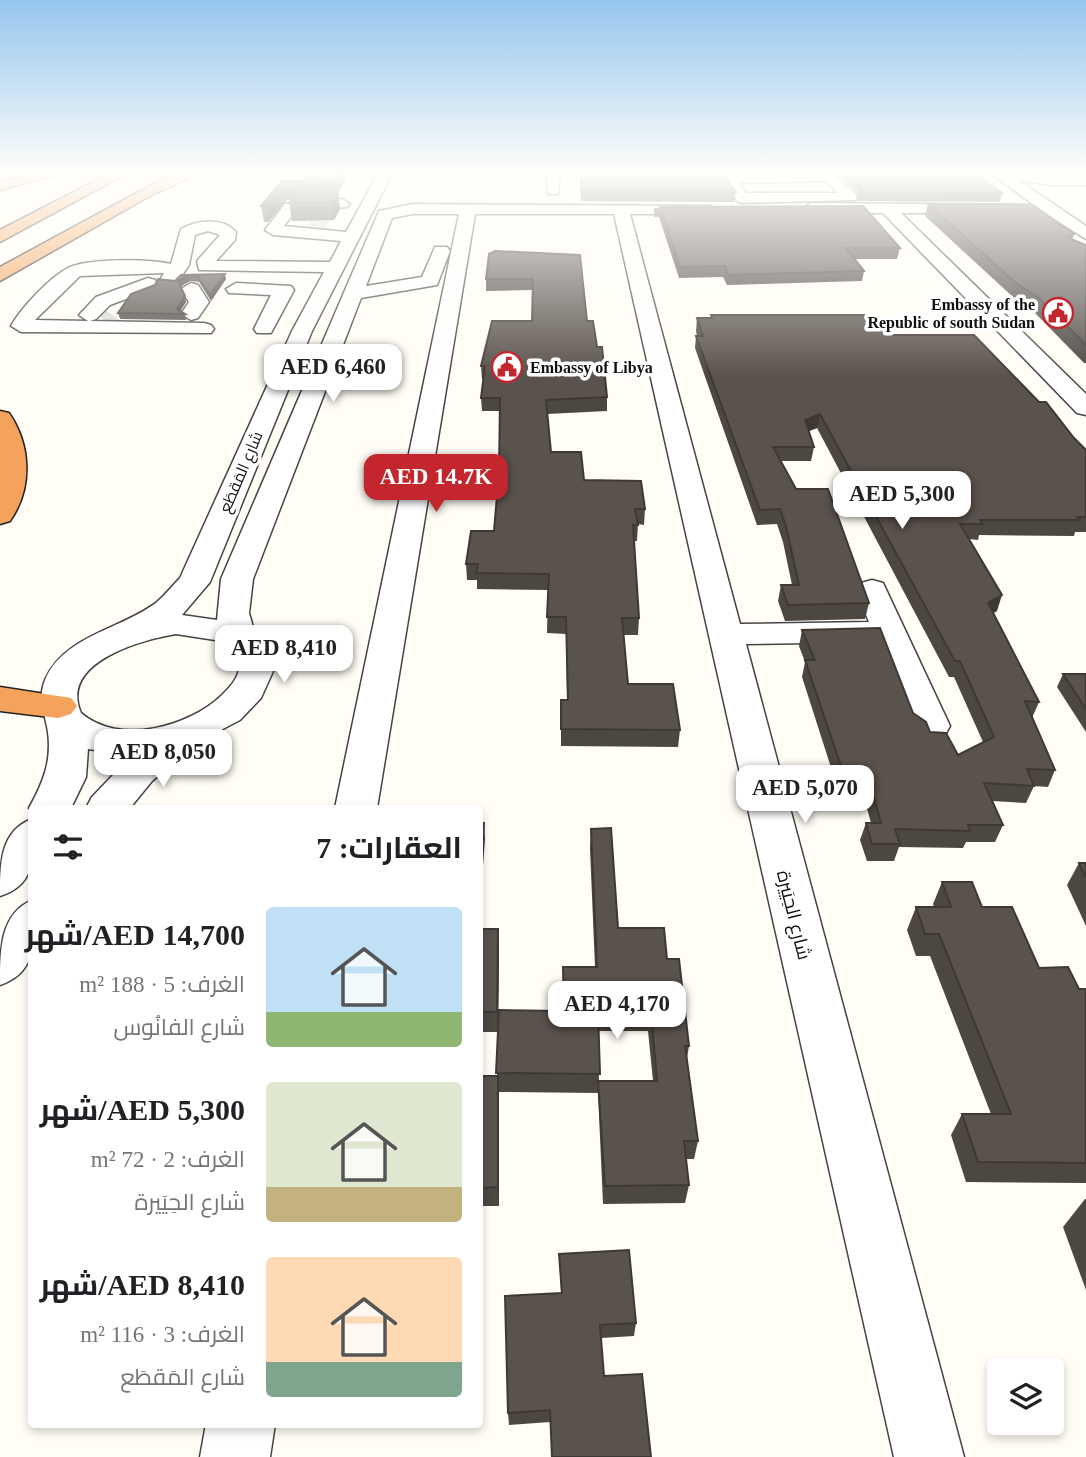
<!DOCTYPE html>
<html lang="ar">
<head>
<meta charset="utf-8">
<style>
	body { margin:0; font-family:"Times New Roman",Cairo,serif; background:#f6f6f6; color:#202124; direction:rtl; height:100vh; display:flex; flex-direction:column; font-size:26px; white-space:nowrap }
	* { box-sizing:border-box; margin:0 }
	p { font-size:23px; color:#757577 }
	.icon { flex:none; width:38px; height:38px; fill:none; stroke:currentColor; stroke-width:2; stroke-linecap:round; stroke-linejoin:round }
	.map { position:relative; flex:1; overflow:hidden; direction:ltr }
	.side { position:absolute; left:28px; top:805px; width:455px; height:623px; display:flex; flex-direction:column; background:#fff; border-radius:7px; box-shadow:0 4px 10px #0003; direction:rtl }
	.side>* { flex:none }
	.controls { position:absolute; left:987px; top:1358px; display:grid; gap:14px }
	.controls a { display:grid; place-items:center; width:77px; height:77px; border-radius:7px; background:#fff; box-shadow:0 4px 10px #0003; font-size:35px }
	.price { position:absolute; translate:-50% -60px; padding:0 16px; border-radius:14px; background:#fff; color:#222; font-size:23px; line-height:46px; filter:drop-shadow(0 2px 4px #0008) }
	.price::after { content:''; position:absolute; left:50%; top:42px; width:21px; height:16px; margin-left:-10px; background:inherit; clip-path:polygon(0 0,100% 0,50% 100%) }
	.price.current { background:#c4262e; color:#fff }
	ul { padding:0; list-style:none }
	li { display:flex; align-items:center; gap:21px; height:175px; padding:0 21px }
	li span { display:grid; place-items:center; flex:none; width:196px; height:140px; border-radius:7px; color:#555 }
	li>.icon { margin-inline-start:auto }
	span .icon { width:84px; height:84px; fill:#fffc; stroke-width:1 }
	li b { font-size:30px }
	h2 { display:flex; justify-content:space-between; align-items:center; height:84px; padding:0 21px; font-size:30px }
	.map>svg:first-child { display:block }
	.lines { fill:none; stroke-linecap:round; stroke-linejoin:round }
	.minor-tunnel-far1 { stroke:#dbdad3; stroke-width:16; stroke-dasharray:16 8; stroke-linecap:butt }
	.minor-tunnel { stroke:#dbdad3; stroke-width:20; stroke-dasharray:20 10; stroke-linecap:butt }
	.minor-casing { stroke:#444; stroke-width:3 }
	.major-casing { stroke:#222; stroke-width:3 }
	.highway-casing { stroke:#222; stroke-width:3 }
	.minor { fill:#fff; fill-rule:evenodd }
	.major { fill:#f9d66b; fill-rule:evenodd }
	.highway { fill:#f5a25d; fill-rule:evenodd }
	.wall { fill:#4d4742; fill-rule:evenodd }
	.shaded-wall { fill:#3f3936 }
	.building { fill:#5a524d; stroke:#3f3936; stroke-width:2 }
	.labels { text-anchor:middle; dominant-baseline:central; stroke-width:7; stroke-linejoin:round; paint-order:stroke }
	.far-poi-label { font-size:16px; font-weight:bold; fill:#111; stroke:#fff; text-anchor:end }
	.far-street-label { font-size:16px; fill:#111; stroke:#fff }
	.street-label { font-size:19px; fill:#111; stroke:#fff }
</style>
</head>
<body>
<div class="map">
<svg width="1086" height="1457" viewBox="0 0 1086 1457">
	<rect width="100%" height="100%" fill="#fffdf5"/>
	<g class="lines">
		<!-- minor-tunnel-far1 -->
		<polyline class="minor-tunnel-far1" points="315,230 328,208"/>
		<!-- minor-tunnel -->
		<polyline class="minor-tunnel" points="106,321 111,314"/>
		<!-- minor casing -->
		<g class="minor-casing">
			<g id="minor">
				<path d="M379,172h14l-81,159 -102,251 -28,33 35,5 4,-41 158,-368 34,-7 298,2 2,3 -8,5h-75l110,410 129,-2 -13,-32 5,-7 11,-3 11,3 67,143 -5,9 -14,4 -14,-4 -40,-93 -131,2 218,813h-70l-280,-1243h-139l-98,594h-42l124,-594h-46l-21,4 -26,68 56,-9 13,-30h12l3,4 -13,34 -76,13 -108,281 -4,34 6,21 13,12 7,21 -14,31 -21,22 -44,23 -44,38 -22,27h-44l6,-11 40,-42 -44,-6 -2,28 -15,31h-39v4l-3,-4c14,-25 23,-47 19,-76 -3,-20 -11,-31 -3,-52 19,-45 78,-51 112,-78 8,-7 15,-16 23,-24l112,-247 32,-59 -125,-2 -2,-9 23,-26 -12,-4 -13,4 -6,30 -13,19h-14l-2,-4 4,-7 -84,3 -45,44 53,1 -9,-6 17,-18 52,-19 7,2 2,4 -2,4 -45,17 -14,14 -6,2 114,2 7,2 3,4 -3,4 -190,-1 -10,-6c10,-18 38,-48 57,-58 19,-10 82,-9 103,-4l10,-35c16,-9 42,-12 55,3l-1,8 -19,21 114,1 11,-21 -68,-6 -8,-5 20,-26 57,-5 8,5 -3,3 -52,4 -11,15 62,6zM176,634l39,6 20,11c1,5 5,12 4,16 0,11 -10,21 -17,28 -33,32 -103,51 -141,18 -22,-51 60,-73 95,-79z"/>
				<polygon points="546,172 560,172 558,194 548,194"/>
				<polygon points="611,172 625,172 630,191 628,194 618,194"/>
				<polygon points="989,172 1086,177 1086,185 1050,185 1018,180 1086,226 1086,239 1051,217 1020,213 901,213 1086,394 1086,415 1077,413 883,213 811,213 803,208 811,203 1034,205"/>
				<path d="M830,173l26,21v6l-114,3 -5,-2 -15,-22 7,-4zM826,181l12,12h-92l-7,-10z"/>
				<polygon points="191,283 198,285 209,302 198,318 191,320 181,314 189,302 181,289"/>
				<polygon points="236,283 291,286 294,290 271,333 257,333 254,329 271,295 229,293 226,289"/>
				<path d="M32,819c0,34 7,65 -32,77 0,-32 0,-65 32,-77z"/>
				<path d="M32,900c0,37 9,71 -32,85 0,-35 0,-71 32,-85z"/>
				<polygon points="206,1424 275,1424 270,1457 200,1457"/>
			</g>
		</g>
		<!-- major casing -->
		<g class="major-casing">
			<g id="major">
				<polygon points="182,172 201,172 159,192 154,193 147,189"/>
				<polygon points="1007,172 1021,172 1021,174 1014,178"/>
			</g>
		</g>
		<!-- highway casing -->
		<g class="highway-casing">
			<g id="highway">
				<polygon points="41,172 65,172 0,190 0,182"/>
				<polygon points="112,172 130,172 0,242 0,230"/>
				<polygon points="175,172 192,172 0,281 0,267"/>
				<path d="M0,411l9,2c22,32 24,75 1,108l-10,3z"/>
				<polygon points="0,687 71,698 77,706 71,714 58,718 0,711"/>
			</g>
		</g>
		<!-- minor -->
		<use href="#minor" class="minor"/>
		<!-- major -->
		<use href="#major" class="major"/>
		<!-- highway -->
		<use href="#highway" class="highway"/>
	</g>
	<!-- wall -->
	<g class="wall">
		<polygon points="561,172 613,172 620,177 631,172 763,172 728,173 724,176 736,192 734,202 581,201 581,176 562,175"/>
		<polygon points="832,172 974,172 1002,193 1000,202 858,201 858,192"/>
		<polygon points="1058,172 1086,172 1086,175 1060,173"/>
		<polygon points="346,179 338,192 340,209 334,220 292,221 289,203 292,200 287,200 268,222 264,222 261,206 303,181"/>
		<polygon points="928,204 1074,234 1072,240 1086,245 1086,363 1084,363 1034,312 1013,297 925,216"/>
		<polygon points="863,206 900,248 897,259 855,259 864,271 862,281 727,285 723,277 679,278 659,217 654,217 654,208"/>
		<polygon points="580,255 587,321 607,397 607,411 547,414 551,452 584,480 645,509 644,525 638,524 637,541 634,541 639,618 638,635 623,635 628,684 680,730 678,747 561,746 561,700 567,700 566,634 547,633 548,590 477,589 477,580 467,580 466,564 494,531 499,472 500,411 482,411 481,398 484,379 482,379 481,366 532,321 533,290 486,291 486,279"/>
		<polygon points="181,275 226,279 211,301 199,282 190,281 180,286 186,302 180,311 185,314 186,320 120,319 118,313 175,281"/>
		<polygon points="711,315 893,335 1074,438 1086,450 1086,532 1075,532 1074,536 979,535 978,540 969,539 997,611 993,613 1039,702 1032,718 1055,770 1048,787 1034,786 1026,803 992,801 1003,825 995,842 966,842 963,848 899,847 894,861 867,861 860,840 866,823 871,823 860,783 836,783 802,677 805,662 799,646 802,630 913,713 930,732 958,755 983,742 954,677 949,677 817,428 808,431 814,447 811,461 781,461 796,489 869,603 865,619 785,621 778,601 781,585 792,585 783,542 777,524 757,525 695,348 696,336 697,336 696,331 697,318 711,318"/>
		<polygon points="1063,674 1086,674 1086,732 1057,687"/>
		<path d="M591,829l27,99 49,31 22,87 -2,12 11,83 -4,18h-8l3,26 -4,18 -82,1 -5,-111 -99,-1v114h-19v-130h17l2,-66 64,1v-44h32l-5,-118zM598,1031h50l5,50h-54z"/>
		<polygon points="1079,863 1086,863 1086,926 1067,885"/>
		<polygon points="942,882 982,907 1039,968 1079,989 1086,989 1086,1183 966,1182 951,1135 962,1114 991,1114 930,956 916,956 907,930 916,907 934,907 933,904"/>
		<polygon points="480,929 499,949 498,1032 480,1032"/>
		<polygon points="1085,1199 1086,1199 1086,1290 1063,1227"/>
		<polygon points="559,1254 636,1323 634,1336 601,1338 604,1376 651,1457 552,1457 550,1422 509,1425 508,1413 561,1293"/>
	</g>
	<!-- shaded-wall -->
	<g class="shaded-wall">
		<polygon points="340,172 345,172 346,179 338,192 340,209 334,220 332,203 336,196 287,200 268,222 266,206 285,186"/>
		<polygon points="225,274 226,279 211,301 210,295"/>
		<polygon points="188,275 190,281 180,287 178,281"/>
		<polygon points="185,296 186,302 178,315 177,309"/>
		<polygon points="820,414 817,428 802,434 805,420"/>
		<polygon points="1002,595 997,611 982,619 988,603"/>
		<polygon points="484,823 485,839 480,907 480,881"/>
		<polygon points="498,929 499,949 498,1032 497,1012"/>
		<polygon points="498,1076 499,1095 499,1206 498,1187"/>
	</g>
	<!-- building -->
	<g class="building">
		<polygon points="309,172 340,172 334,182 285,186 266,206 261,206 282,181 303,181"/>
		<polygon points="581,172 613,172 620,177 631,172 721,172 736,192 581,192"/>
		<polygon points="845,172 974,172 1002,193 860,192 859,183"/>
		<polygon points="338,192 332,203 289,203 296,195"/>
		<polygon points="928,204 1033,205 1074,234 1066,237 1086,245 1086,345 1039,298 1017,284"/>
		<polygon points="863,206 900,248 846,248 864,271 728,275 725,266 680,267 660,207"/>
		<polygon points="495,251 580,255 587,321 593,321 597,347 602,347 607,397 546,400 551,452 581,452 584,480 641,481 645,509 635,509 638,525 633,525 639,618 622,618 628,684 673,684 680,730 561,729 561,700 568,700 566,617 547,617 549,574 476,573 478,564 466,564 471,531 494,531 499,472 500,398 481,398 485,366 481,366 492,321 532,321 533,279 486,279 489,254"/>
		<polygon points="225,274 210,295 198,277 188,275 178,281 185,296 177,309 185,314 118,313 131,294 155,285 158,279 175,281 181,275"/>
		<polygon points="711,315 875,315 893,335 974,335 1039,402 1046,402 1074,438 1086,450 1086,517 1077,517 1080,520 980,520 983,524 960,524 1002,595 988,603 1039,702 1025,701 1055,770 1027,769 1034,786 984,783 1003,825 968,825 970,831 895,829 900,844 872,844 866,823 881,823 865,766 841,766 805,660 815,660 802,630 880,628 913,713 926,722 930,732 946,733 958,755 994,737 960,661 955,661 820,414 805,420 814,447 773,447 796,489 828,489 869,603 788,605 781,585 799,585 786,526 780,509 760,510 696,336 703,336 697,318 712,318"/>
		<polygon points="1063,674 1086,674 1086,709"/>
		<polygon points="480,822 484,823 480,881"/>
		<polygon points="611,828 618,928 664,928 667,959 679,959 689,1046 685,1046 698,1141 684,1141 689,1185 605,1186 598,1081 657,1081 651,1011 598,1011 600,1074 496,1073 499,1010 564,1011 563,967 597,967 591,829"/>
		<polygon points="1079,863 1086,863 1086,878"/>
		<polygon points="942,882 972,882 982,907 1012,907 1039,968 1068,967 1079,989 1086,989 1086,1163 978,1162 962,1114 1011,1114 939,934 925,934 916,907 951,907"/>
		<polygon points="480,929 498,929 497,1012 480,1012"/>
		<polygon points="480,1076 498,1076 498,1187 480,1188"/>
		<polygon points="629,1250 636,1323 600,1325 604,1376 642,1374 651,1457 552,1457 550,1410 508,1413 505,1296 562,1293 559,1254"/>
	</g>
	<!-- sky -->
	<linearGradient id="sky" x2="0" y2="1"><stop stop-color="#95c6ee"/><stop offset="0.46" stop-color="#fffefa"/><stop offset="1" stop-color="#fffefa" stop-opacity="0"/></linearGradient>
	<rect width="1086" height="376" fill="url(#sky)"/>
	<!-- icons -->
	<defs>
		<g id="civic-ring" transform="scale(1.575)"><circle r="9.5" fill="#fff" stroke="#c4262e" stroke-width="1.5"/><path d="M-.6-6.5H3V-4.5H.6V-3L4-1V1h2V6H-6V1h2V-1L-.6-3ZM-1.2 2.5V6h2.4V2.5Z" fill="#c4262e"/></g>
	</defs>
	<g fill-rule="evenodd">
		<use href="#civic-ring" x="1058" y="313"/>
		<use href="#civic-ring" x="507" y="367"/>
	</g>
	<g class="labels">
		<!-- far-poi labels -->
		<g class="far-poi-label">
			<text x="1035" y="304">Embassy of the<tspan x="1035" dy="18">Republic of south Sudan</tspan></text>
			<text x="530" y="367" text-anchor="start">Embassy of Libya</text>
		</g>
		<!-- far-street labels -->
		<g class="far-street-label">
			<text transform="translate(241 472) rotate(-67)">شارع المَقطَع</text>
		</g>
		<!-- street labels -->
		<g class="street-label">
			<text transform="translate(794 915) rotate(76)">شارع الحِيَيرة</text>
		</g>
	</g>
</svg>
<div class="controls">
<a><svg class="icon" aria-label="layers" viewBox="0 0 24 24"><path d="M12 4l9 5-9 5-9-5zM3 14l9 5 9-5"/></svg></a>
</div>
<b class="price" style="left:333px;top:404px">AED 6,460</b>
<b class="price current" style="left:436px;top:514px">AED 14.7K</b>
<b class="price" style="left:902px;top:531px">AED 5,300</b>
<b class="price" style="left:284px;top:685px">AED 8,410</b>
<b class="price" style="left:163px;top:789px">AED 8,050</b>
<b class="price" style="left:805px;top:825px">AED 5,070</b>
<b class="price" style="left:617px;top:1041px">AED 4,170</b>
<section class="side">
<h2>العقارات: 7<svg class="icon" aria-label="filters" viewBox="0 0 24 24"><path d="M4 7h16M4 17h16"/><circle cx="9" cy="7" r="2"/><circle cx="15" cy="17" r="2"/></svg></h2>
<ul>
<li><span style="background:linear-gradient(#bfe0f5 75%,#8fb573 0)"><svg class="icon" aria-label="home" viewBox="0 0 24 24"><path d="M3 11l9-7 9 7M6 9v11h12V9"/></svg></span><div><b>AED 14,700/شهر</b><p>الغرف: 5 · 188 m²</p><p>شارع الفانُوس</p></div></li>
<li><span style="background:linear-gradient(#dfe7d0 75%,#c2b280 0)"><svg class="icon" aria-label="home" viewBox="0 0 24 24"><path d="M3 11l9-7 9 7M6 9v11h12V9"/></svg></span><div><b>AED 5,300/شهر</b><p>الغرف: 2 · 72 m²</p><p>شارع الحِيَيرة</p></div></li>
<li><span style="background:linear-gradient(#ffd9b3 75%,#7fa58c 0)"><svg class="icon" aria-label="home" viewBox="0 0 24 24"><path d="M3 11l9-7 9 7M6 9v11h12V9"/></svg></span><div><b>AED 8,410/شهر</b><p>الغرف: 3 · 116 m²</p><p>شارع المَقطَع</p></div></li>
</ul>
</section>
</div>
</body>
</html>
